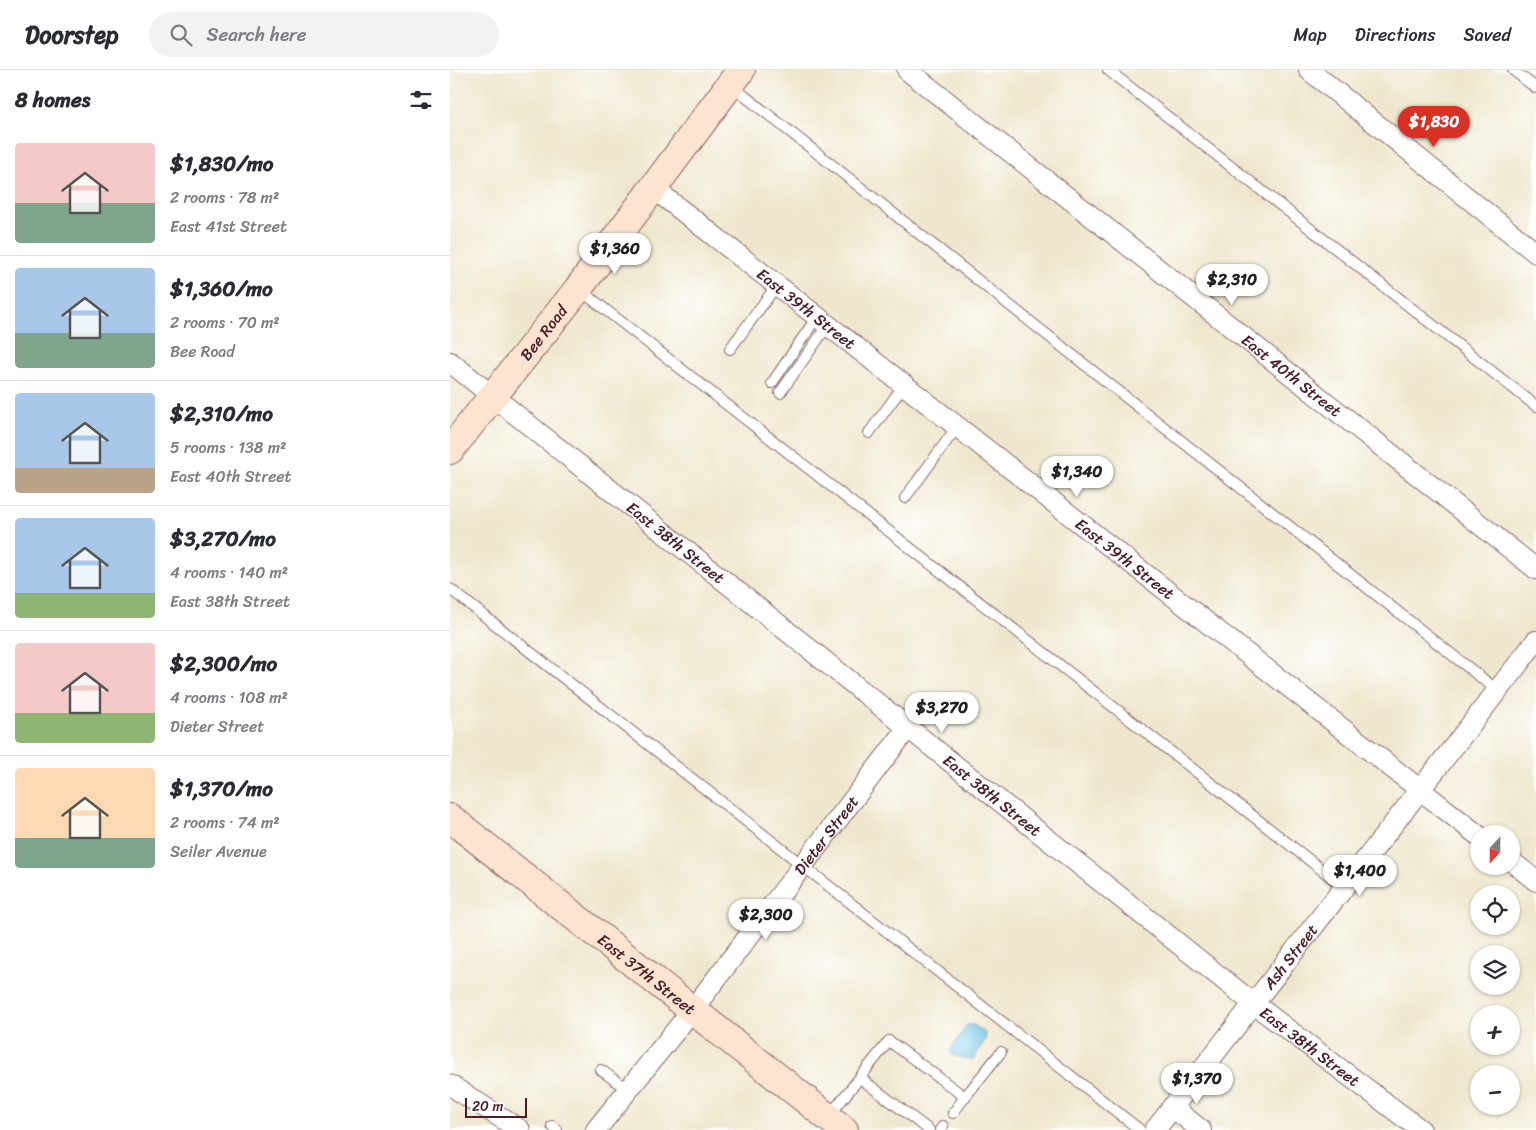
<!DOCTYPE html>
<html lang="en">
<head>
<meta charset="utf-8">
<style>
	body { margin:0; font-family:Sriracha,sans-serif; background:#f2f2f3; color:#2b2b33; height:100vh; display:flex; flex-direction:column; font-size:19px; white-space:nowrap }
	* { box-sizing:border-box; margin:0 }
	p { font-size:16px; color:#7c7c81 }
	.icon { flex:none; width:28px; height:28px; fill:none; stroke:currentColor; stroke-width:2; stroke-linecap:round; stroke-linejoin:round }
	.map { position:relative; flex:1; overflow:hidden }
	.details { display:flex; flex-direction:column; background:#fff; width:450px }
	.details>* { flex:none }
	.needle { width:32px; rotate:201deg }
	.controls { position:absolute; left:1020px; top:755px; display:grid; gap:10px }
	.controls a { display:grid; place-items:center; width:50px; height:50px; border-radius:50%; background:#fff; box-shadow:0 1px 4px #0004; font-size:25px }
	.scale { position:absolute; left:15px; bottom:12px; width:62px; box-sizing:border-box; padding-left:5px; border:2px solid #4a1f2b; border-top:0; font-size:14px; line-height:18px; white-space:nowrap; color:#4a1f2b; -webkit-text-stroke:4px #fff; paint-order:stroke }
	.price { position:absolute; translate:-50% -42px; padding:0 11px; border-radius:18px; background:#fff; color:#222; font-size:16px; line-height:32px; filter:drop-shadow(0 1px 2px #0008) }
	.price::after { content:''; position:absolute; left:50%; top:30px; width:15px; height:11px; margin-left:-8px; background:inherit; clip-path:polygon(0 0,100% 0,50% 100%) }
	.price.active { background:#d93025; color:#fff }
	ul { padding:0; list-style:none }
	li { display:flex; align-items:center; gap:15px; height:125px; padding:0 15px }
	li+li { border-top:1px solid #e1e1e2 }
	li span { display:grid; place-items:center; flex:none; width:140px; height:100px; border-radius:5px; color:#555 }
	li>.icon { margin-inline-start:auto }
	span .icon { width:60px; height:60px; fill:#fffc; stroke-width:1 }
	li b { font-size:21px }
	h2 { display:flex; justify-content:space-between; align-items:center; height:60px; padding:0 15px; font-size:21px }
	header { display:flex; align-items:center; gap:30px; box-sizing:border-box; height:70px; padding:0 25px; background:#fff; border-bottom:1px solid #e1e1e2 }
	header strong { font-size:24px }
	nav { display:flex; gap:28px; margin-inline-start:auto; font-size:18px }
	.search { width:350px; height:45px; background:#f2f2f3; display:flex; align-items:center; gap:12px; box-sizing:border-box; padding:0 18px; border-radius:28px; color:#7c7c81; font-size:19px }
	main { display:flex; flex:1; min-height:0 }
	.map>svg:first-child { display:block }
	.water { fill:#66c2e4; stroke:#587088 }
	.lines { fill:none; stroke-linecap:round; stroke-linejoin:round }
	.lane-casing { stroke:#846564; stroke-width:12 }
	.street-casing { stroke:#846564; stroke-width:22 }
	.secondary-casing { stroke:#846564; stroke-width:30 }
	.lane { stroke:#fff; stroke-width:10 }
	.street { stroke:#fff; stroke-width:20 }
	.secondary { stroke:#fde4d0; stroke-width:28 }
	.labels { text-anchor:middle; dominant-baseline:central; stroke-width:4.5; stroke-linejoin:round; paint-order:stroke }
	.street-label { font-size:16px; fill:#4a1f2b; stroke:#fff }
</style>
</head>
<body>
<header>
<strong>Doorstep</strong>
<div class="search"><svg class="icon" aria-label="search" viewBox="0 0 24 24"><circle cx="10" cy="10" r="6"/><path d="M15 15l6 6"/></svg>Search here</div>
<nav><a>Map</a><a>Directions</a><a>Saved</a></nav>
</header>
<main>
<section class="details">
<h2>8 homes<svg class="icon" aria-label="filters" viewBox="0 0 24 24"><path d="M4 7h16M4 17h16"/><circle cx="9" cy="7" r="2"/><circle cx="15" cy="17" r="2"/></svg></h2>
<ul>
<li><span style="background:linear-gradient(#f6c9c9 60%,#7fa58c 0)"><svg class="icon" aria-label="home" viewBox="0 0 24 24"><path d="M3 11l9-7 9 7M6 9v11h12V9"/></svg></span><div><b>$1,830/mo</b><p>2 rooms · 78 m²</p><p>East 41st Street</p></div></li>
<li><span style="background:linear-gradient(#a9c7e8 65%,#7fa58c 0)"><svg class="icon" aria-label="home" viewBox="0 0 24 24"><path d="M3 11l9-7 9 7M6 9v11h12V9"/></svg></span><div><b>$1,360/mo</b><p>2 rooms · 70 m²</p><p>Bee Road</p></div></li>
<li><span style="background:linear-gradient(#a9c7e8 75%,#b9a48a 0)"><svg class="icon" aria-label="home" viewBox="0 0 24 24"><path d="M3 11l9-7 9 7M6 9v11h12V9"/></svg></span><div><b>$2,310/mo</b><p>5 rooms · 138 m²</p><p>East 40th Street</p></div></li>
<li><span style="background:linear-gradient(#a9c7e8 75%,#8fb573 0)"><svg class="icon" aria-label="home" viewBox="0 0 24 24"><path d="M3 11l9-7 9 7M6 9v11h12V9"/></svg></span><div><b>$3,270/mo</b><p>4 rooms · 140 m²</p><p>East 38th Street</p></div></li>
<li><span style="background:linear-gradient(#f6c9c9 70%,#8fb573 0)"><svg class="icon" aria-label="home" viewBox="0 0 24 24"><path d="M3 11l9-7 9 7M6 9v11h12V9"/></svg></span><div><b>$2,300/mo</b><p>4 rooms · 108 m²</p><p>Dieter Street</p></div></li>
<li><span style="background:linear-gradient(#ffd9b3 70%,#7fa58c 0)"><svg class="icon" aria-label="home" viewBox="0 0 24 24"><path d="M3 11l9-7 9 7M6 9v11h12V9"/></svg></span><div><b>$1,370/mo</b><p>2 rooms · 74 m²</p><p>Seiler Avenue</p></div></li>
</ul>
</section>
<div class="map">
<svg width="1086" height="1060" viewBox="0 0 1086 1060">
	<rect width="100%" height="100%" fill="#fff"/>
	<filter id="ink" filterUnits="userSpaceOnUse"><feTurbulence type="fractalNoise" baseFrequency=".02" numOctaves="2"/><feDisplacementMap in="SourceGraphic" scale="10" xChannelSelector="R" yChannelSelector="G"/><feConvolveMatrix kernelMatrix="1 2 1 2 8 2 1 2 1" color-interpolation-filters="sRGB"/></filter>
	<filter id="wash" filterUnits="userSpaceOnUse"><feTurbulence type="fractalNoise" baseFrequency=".0096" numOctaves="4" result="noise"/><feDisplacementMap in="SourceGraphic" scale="20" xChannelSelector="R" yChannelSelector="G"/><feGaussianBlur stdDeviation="1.12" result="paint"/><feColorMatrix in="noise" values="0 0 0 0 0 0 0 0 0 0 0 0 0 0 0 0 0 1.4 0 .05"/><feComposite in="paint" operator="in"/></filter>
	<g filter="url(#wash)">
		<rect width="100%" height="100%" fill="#efe7cd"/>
		<!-- water -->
		<polygon class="water" points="517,955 524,955 536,964 535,970 523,990 504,986 500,981"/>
	</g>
	<g filter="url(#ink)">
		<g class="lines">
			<!-- lane casing -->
			<g class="lane-casing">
				<g id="lane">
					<polyline points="658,0 1086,336"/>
					<polyline points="1063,0 1086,18"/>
					<polyline points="282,16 1048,621"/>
					<polyline points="129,219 895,818"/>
					<polyline points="280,279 327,215"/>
					<polyline points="322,313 367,247"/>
					<polyline points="330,323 378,255"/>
					<polyline points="419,363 454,315"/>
					<polyline points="455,428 507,357"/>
					<polyline points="0,519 690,1060"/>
					<polyline points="151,1000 178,1020"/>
					<polyline points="410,1008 479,1060"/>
					<polyline points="503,1043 515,1027"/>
					<polyline points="379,1046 439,971 515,1027 551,982"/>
					<polyline points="102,1056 107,1060"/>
					<polyline points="490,1060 493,1056"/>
				</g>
			</g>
			<!-- street casing -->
			<g class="street-casing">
				<g id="street">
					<path id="s1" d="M457,0l629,499"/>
					<polyline points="859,0 1086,183"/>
					<path id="s2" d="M203,118l826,648"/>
					<path id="s3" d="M0,292l804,642 167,126"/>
					<polyline points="1061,791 1086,811"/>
					<polyline points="0,1015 70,1060"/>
					<polyline points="722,1037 751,1060"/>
					<path id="s4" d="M146,1060l97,-121 214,-280"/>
					<path id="s5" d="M705,1060l381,-489"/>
				</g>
			</g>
			<!-- secondary casing -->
			<g class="secondary-casing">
				<g id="secondary">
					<path id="s6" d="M0,380l128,-161 163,-219"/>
					<path id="s7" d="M0,748l394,312"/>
				</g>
			</g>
			<!-- lane -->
			<use href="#lane" class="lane"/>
			<!-- street -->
			<use href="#street" class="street"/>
			<!-- secondary -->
			<use href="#secondary" class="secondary"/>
		</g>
	</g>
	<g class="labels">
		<!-- street labels -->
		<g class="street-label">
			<text stroke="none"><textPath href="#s2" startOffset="195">East 39th Street</textPath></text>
			<text stroke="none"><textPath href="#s6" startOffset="150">Bee Road</textPath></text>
			<text stroke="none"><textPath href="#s1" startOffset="491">East 40th Street</textPath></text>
			<text stroke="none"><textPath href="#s3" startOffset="289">East 38th Street</textPath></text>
			<text stroke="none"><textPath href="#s2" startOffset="600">East 39th Street</textPath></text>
			<text stroke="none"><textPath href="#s3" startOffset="694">East 38th Street</textPath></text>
			<text stroke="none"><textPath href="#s4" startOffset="374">Dieter Street</textPath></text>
			<text stroke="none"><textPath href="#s5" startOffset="220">Ash Street</textPath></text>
			<text stroke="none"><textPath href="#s7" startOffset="251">East 37th Street</textPath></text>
			<text stroke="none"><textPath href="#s3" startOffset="1099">East 38th Street</textPath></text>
		</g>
	</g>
</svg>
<div class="controls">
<a><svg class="needle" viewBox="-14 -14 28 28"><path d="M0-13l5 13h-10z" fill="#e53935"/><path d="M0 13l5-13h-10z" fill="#7c7c81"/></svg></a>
<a><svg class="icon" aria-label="locate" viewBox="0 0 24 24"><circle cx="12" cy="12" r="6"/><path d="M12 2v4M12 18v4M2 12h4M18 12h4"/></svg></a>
<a><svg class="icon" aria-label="layers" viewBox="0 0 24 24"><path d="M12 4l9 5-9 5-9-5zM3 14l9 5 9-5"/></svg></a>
<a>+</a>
<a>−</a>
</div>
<div class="scale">20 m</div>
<b class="price active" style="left:984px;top:78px">$1,830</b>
<b class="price" style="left:165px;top:205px">$1,360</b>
<b class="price" style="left:782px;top:236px">$2,310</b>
<b class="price" style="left:627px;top:428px">$1,340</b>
<b class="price" style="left:492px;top:664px">$3,270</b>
<b class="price" style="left:910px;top:827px">$1,400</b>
<b class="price" style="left:316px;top:871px">$2,300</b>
<b class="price" style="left:747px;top:1035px">$1,370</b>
</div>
</main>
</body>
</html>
